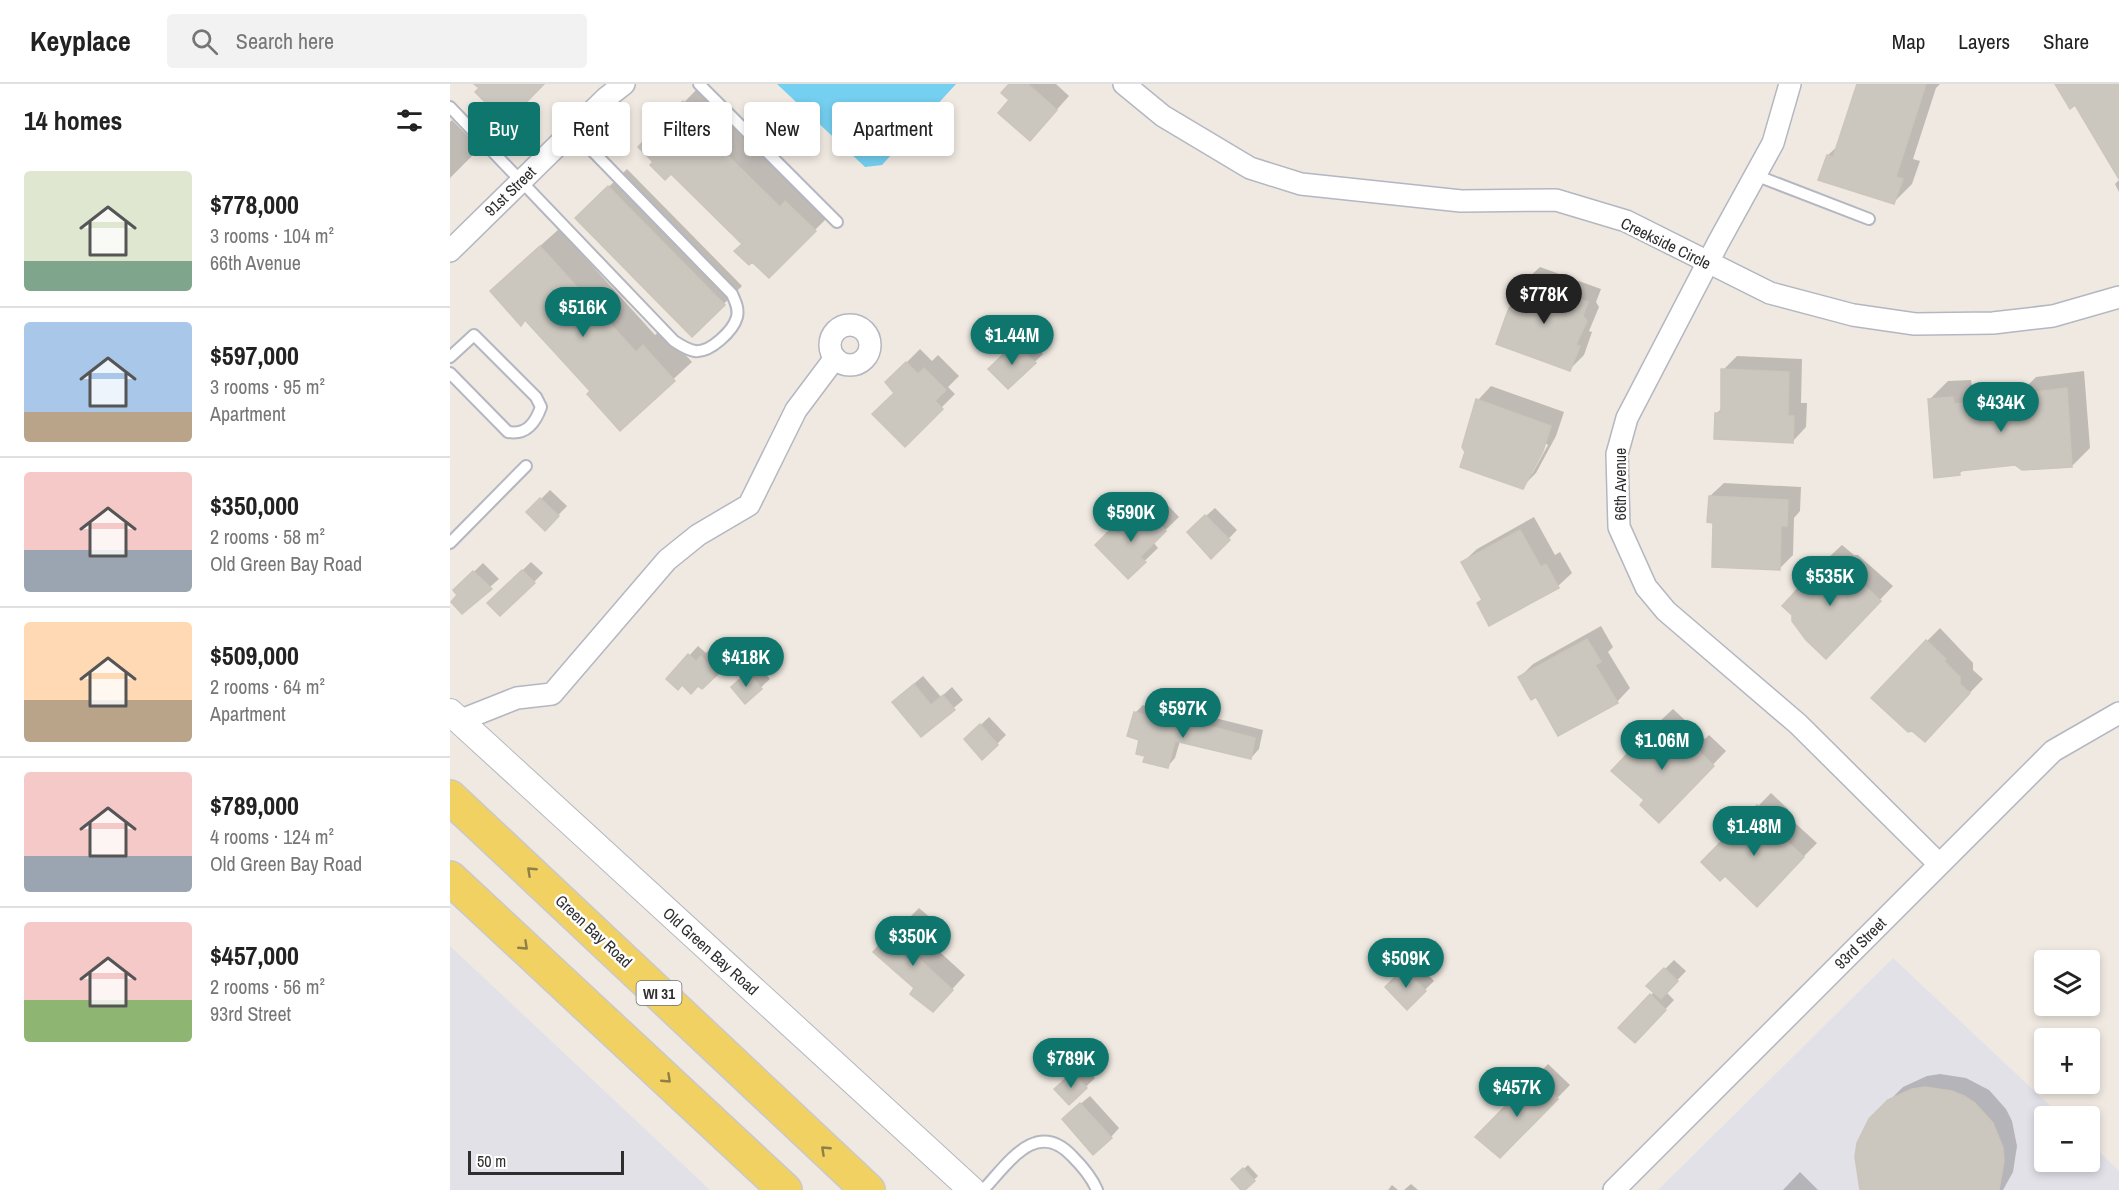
<!DOCTYPE html>
<html lang="en">
<head>
<meta charset="utf-8">
<style>
	body { margin:0; font-family:"Archivo Narrow",sans-serif; background:#f2f2f2; color:#222; height:100vh; display:flex; flex-direction:column; font-size:22px; white-space:nowrap }
	* { box-sizing:border-box; margin:0 }
	p { font-size:20px; color:#767676 }
	.icon { flex:none; width:33px; height:33px; fill:none; stroke:currentColor; stroke-width:2; stroke-linecap:round; stroke-linejoin:round }
	.map { position:relative; flex:1; overflow:hidden }
	.side { display:flex; flex-direction:column; background:#fff; width:450px }
	.side>* { flex:none }
	.hud { position:absolute; left:18px; top:18px; width:570px; height:54px; display:flex; gap:12px }
	.controls { position:absolute; left:1584px; top:866px; display:grid; gap:12px }
	.controls a { display:grid; place-items:center; width:66px; height:66px; border-radius:6px; background:#fff; box-shadow:0 3px 9px #0003; font-size:30px }
	.scale { position:absolute; left:18px; bottom:15px; width:156px; box-sizing:border-box; padding-left:6px; border:3px solid #2e2e2e; border-top:0; font-size:16px; line-height:21px; white-space:nowrap; color:#2e2e2e; -webkit-text-stroke:4px #fff; paint-order:stroke }
	.price { position:absolute; translate:-50% -51px; padding:0 14px; border-radius:21px; background:#0f766e; color:#fff; font-size:20px; line-height:39px; filter:drop-shadow(0 2px 3px #0008) }
	.price::after { content:''; position:absolute; left:50%; top:36px; width:18px; height:14px; margin-left:-9px; background:inherit; clip-path:polygon(0 0,100% 0,50% 100%) }
	.price.selected { background:#222; color:#fff }
	ul { padding:0; list-style:none }
	li { display:flex; align-items:center; gap:18px; height:150px; padding:0 24px }
	li+li { border-top:2px solid #e0e0e0 }
	li span { display:grid; place-items:center; flex:none; width:168px; height:120px; border-radius:6px; color:#555 }
	li>.icon { margin-inline-start:auto }
	span .icon { width:72px; height:72px; fill:#fffc; stroke-width:1 }
	li b { font-size:26px }
	h2 { display:flex; justify-content:space-between; align-items:center; height:72px; padding:0 24px; font-size:26px }
	.tag { padding:0 21px; border-radius:6px; background:#fff; box-shadow:0 3px 9px #0003; font-size:21px; line-height:54px }
	.tag.selected { background:#0f766e; color:#fff }
	header { display:flex; align-items:center; gap:36px; box-sizing:border-box; height:84px; padding:0 30px; background:#fff; border-bottom:2px solid #e0e0e0 }
	header strong { font-size:28px }
	nav { display:flex; gap:33px; margin-inline-start:auto; font-size:21px }
	.search { width:420px; height:54px; background:#f2f2f2; display:flex; align-items:center; gap:15px; box-sizing:border-box; padding:0 21px; border-radius:6px; color:#767676; font-size:22px }
	main { display:flex; flex:1; min-height:0 }
	.map>svg:first-child { display:block }
	.industrial { fill:#e3e1e8 }
	.water { fill:#75cff0 }
	.shadow { fill:#0003; fill-rule:evenodd }
	.building { fill:#cbc7bf; stroke:#cbc5ba; stroke-width:1.5 }
	.lines { fill:none; stroke-linecap:round; stroke-linejoin:round }
	.service-casing { stroke:#b4b7c1; stroke-width:14 }
	.minor-casing { stroke:#b4b7c1; stroke-width:24 }
	.tertiary-casing { stroke:#b4b7c1; stroke-width:28 }
	.primary-casing { stroke:#c9c9c9; stroke-width:36 }
	.service { stroke:#fff; stroke-width:10 }
	.minor { stroke:#fff; stroke-width:21 }
	.tertiary { stroke:#fff; stroke-width:26 }
	.primary { stroke:#f2d163; stroke-width:33 }
	.oneway { stroke:#908048 }
	.labels { text-anchor:middle; dominant-baseline:central; stroke-width:5; stroke-linejoin:round; paint-order:stroke }
	.shield { fill:#fff; stroke:#6d6d6d; stroke-width:1.5 }
	.shield-label { font-size:15px; font-weight:bold; fill:#2e2e2e }
	.street-label { font-size:16px; fill:#2e2e2e; stroke:#fff }
</style>
</head>
<body>
<header>
<strong>Keyplace</strong>
<div class="search"><svg class="icon" aria-label="search" viewBox="0 0 24 24"><circle cx="10" cy="10" r="6"/><path d="M15 15l6 6"/></svg>Search here</div>
<nav><a>Map</a><a>Layers</a><a>Share</a></nav>
</header>
<main>
<section class="side">
<h2>14 homes<svg class="icon" aria-label="filters" viewBox="0 0 24 24"><path d="M4 7h16M4 17h16"/><circle cx="9" cy="7" r="2"/><circle cx="15" cy="17" r="2"/></svg></h2>
<ul>
<li><span style="background:linear-gradient(#dfe7d0 75%,#7fa58c 0)"><svg class="icon" aria-label="home" viewBox="0 0 24 24"><path d="M3 11l9-7 9 7M6 9v11h12V9"/></svg></span><div><b>$778,000</b><p>3 rooms · 104 m²</p><p>66th Avenue</p></div></li>
<li><span style="background:linear-gradient(#a9c7e8 75%,#b9a48a 0)"><svg class="icon" aria-label="home" viewBox="0 0 24 24"><path d="M3 11l9-7 9 7M6 9v11h12V9"/></svg></span><div><b>$597,000</b><p>3 rooms · 95 m²</p><p>Apartment</p></div></li>
<li><span style="background:linear-gradient(#f6c9c9 65%,#9aa5b1 0)"><svg class="icon" aria-label="home" viewBox="0 0 24 24"><path d="M3 11l9-7 9 7M6 9v11h12V9"/></svg></span><div><b>$350,000</b><p>2 rooms · 58 m²</p><p>Old Green Bay Road</p></div></li>
<li><span style="background:linear-gradient(#ffd9b3 65%,#b9a48a 0)"><svg class="icon" aria-label="home" viewBox="0 0 24 24"><path d="M3 11l9-7 9 7M6 9v11h12V9"/></svg></span><div><b>$509,000</b><p>2 rooms · 64 m²</p><p>Apartment</p></div></li>
<li><span style="background:linear-gradient(#f6c9c9 70%,#9aa5b1 0)"><svg class="icon" aria-label="home" viewBox="0 0 24 24"><path d="M3 11l9-7 9 7M6 9v11h12V9"/></svg></span><div><b>$789,000</b><p>4 rooms · 124 m²</p><p>Old Green Bay Road</p></div></li>
<li><span style="background:linear-gradient(#f6c9c9 65%,#8fb573 0)"><svg class="icon" aria-label="home" viewBox="0 0 24 24"><path d="M3 11l9-7 9 7M6 9v11h12V9"/></svg></span><div><b>$457,000</b><p>2 rooms · 56 m²</p><p>93rd Street</p></div></li>
</ul>
</section>
<div class="map">
<svg width="1669" height="1106" viewBox="0 0 1669 1106">
	<rect width="100%" height="100%" fill="#efe9e1"/>
	<!-- industrial -->
	<g class="industrial">
		<polygon points="0,862 260,1106 0,1106"/>
		<polygon points="1443,874 1611,1032 1594,1032 1594,1077 1640,1077 1640,1059 1669,1087 1669,1106 1208,1106"/>
	</g>
	<!-- water -->
	<polygon class="water" points="327,0 506,0 432,81 415,83"/>
	<!-- shadow -->
	<g class="shadow">
		<polygon points="252,0 383,128 319,192 294,160 221,88 205,78 190,63"/>
		<polygon points="561,0 606,0 619,12 593,41 561,16"/>
		<polygon points="1408,0 1490,0 1486,4 1463,75 1470,77 1462,100 1444,118 1378,71 1389,61"/>
		<polygon points="2,36 30,64 0,94 0,38"/>
		<polygon points="177,85 292,202 242,251 127,134"/>
		<polygon points="1669,96 1669,108 1665,100"/>
		<polygon points="109,145 205,251 212,245 242,278 170,344 142,307 76,235 71,240 60,189"/>
		<polygon points="1090,183 1151,205 1146,218 1149,223 1139,247 1142,248 1134,271 1120,285 1066,213 1073,206 1076,196"/>
		<polygon points="575,251 593,270 559,303 540,285"/>
		<polygon points="470,265 482,277 488,271 509,292 498,303 505,310 455,360 446,309 437,298"/>
		<polygon points="1287,272 1352,275 1351,319 1357,319 1356,343 1343,357 1266,330 1272,324 1273,286"/>
		<polygon points="1634,287 1640,364 1622,382 1566,379 1514,385 1509,390 1480,315 1498,297 1521,296 1522,303 1539,301 1540,304 1579,300 1586,293"/>
		<path d="M1041,302l73,26 -8,24 -20,37 -14,14 -55,-35 11,-52zM1095,359l3,2 -16,29h-3z"/>
		<polygon points="1274,399 1351,403 1350,427 1344,434 1343,471 1329,485 1265,437 1260,412"/>
		<polygon points="100,406 117,422 95,445 78,428"/>
		<polygon points="709,412 729,433 703,458 708,464 678,493 647,461 677,432 683,438"/>
		<polygon points="765,424 787,446 761,473 748,439"/>
		<polygon points="1084,433 1105,471 1110,468 1122,489 1108,502 1040,540 1028,519 1033,515 1013,478 1027,465"/>
		<polygon points="1392,461 1404,471 1408,471 1443,502 1389,559 1378,474"/>
		<polygon points="81,478 93,489 84,498 48,510"/>
		<polygon points="33,479 49,495 12,528 9,510 5,506"/>
		<polygon points="1151,542 1163,563 1158,568 1180,604 1167,618 1087,611 1070,593 1083,580"/>
		<polygon points="1490,544 1523,579 1523,586 1533,595 1488,642 1477,557"/>
		<polygon points="248,562 256,569 261,564 276,580 252,603 218,595"/>
		<polygon points="308,581 320,595 295,618 292,594"/>
		<polygon points="473,592 491,613 502,603 513,616 472,651 453,609"/>
		<polygon points="693,621 745,634 749,630 813,646 809,665 801,674 730,657 725,674 717,683 697,671 685,629"/>
		<polygon points="1223,625 1255,655 1259,651 1276,667 1209,737 1196,716 1209,638"/>
		<polygon points="539,633 556,651 533,674 516,655"/>
		<polygon points="1321,709 1338,725 1334,729 1367,759 1307,820 1275,790 1253,778"/>
		<polygon points="469,824 482,835 469,849 515,891 496,912 425,868"/>
		<polygon points="964,876 984,897 957,923 937,903"/>
		<polygon points="1224,876 1236,887 1216,908 1224,916 1194,948 1170,943 1204,908 1198,902"/>
		<polygon points="633,980 645,994 619,1019 615,996"/>
		<polygon points="1098,980 1120,1001 1050,1072 1028,1053"/>
		<polygon points="1490,990 1516,994 1539,1006 1556,1025 1562,1037 1567,1062 1563,1088 1553,1106 1412,1106 1407,1086 1409,1060 1420,1036 1453,1003 1477,992"/>
		<polygon points="640,1012 669,1044 661,1053 622,1027"/>
		<polygon points="798,1081 808,1092 793,1106 783,1095"/>
		<polygon points="1350,1088 1368,1106 1333,1106"/>
		<polygon points="961,1100 968,1106 954,1106"/>
		<polygon points="942,1101 948,1106 938,1106"/>
	</g>
	<!-- building -->
	<g class="building">
		<polygon points="24,0 94,0 60,35 43,18 39,22 25,8 29,4"/>
		<polygon points="559,0 578,0 607,26 580,57 548,29 559,16 551,9"/>
		<polygon points="1407,0 1476,0 1446,93 1453,95 1444,120 1368,96 1377,71 1383,73"/>
		<polygon points="1605,0 1669,0 1669,95 1625,21 1620,25"/>
		<polygon points="233,17 261,45 256,50 330,123 335,117 366,147 319,194 302,178 299,181 284,167 292,160 221,90 215,96 200,81 203,78 188,63"/>
		<polygon points="158,102 275,221 242,253 125,134"/>
		<polygon points="90,162 186,268 193,261 225,297 170,347 137,310 140,307 75,236 71,242 40,207"/>
		<polygon points="1075,196 1138,218 1133,232 1137,237 1126,261 1130,262 1120,287 1046,260 1057,229 1065,212 1070,210"/>
		<polygon points="565,259 586,279 558,305 538,285"/>
		<polygon points="456,278 468,290 474,284 496,306 485,317 493,325 455,363 422,330 444,309 435,298"/>
		<polygon points="1271,285 1339,288 1338,332 1344,332 1343,359 1264,355 1265,329 1271,329"/>
		<polygon points="1617,304 1622,383 1572,386 1565,381 1509,387 1510,391 1484,394 1478,315 1503,313 1504,320 1522,318 1522,321 1561,317 1567,310"/>
		<polygon points="1026,315 1101,342 1093,367 1073,405 1010,383 1015,368 1012,363"/>
		<polygon points="1259,412 1338,416 1337,442 1331,442 1330,486 1262,483 1263,439 1257,438"/>
		<polygon points="90,414 109,432 95,447 76,428"/>
		<polygon points="695,425 716,447 690,473 696,478 678,495 645,461 662,444 668,450"/>
		<polygon points="755,431 780,456 761,475 737,448"/>
		<polygon points="1070,446 1091,483 1096,480 1109,504 1039,542 1027,519 1032,516 1011,478"/>
		<polygon points="1377,473 1390,484 1394,483 1431,517 1376,575 1356,556 1342,537 1342,531 1332,522"/>
		<polygon points="72,486 85,499 50,532 37,519"/>
		<polygon points="23,487 42,505 12,530 1,518 7,511 3,506"/>
		<polygon points="1137,555 1151,578 1145,581 1168,619 1108,652 1086,613 1081,616 1068,593"/>
		<polygon points="1476,556 1496,575 1494,577 1510,593 1510,600 1520,609 1475,658 1462,647 1458,648 1421,614"/>
		<polygon points="238,570 246,577 251,572 268,590 252,605 248,602 241,610 232,601 228,606 216,595"/>
		<polygon points="298,588 312,605 295,620 281,603"/>
		<polygon points="464,600 481,621 493,611 505,626 471,653 442,618"/>
		<polygon points="684,628 738,643 740,637 805,654 801,675 725,657 718,684 693,678 695,672 686,670 689,656 677,652"/>
		<polygon points="1208,637 1241,668 1245,663 1264,682 1209,739 1190,721 1194,716 1161,687"/>
		<polygon points="530,640 548,661 532,676 514,655"/>
		<polygon points="1307,721 1326,739 1322,744 1354,773 1307,823 1275,792 1270,797 1251,778"/>
		<polygon points="454,836 470,850 457,864 503,906 483,928 460,910 464,904 423,868"/>
		<polygon points="954,884 976,907 957,926 935,903"/>
		<polygon points="1214,884 1228,897 1211,915 1196,902"/>
		<polygon points="1200,910 1216,926 1185,959 1168,944"/>
		<polygon points="623,988 637,1004 619,1021 604,1005"/>
		<polygon points="1084,993 1108,1015 1050,1074 1025,1053"/>
		<polygon points="1475,1003 1502,1007 1514,1012 1525,1019 1543,1039 1553,1064 1554,1077 1549,1106 1410,1106 1405,1073 1407,1059 1419,1035 1438,1016 1462,1005"/>
		<polygon points="630,1019 662,1054 643,1071 612,1035"/>
		<polygon points="793,1084 805,1097 795,1106 791,1106 781,1095"/>
	</g>
	<g class="lines">
		<!-- service casing -->
		<g class="service-casing">
			<g id="service">
				<polyline points="249,0 387,138"/>
				<path d="M0,23l224,234c6,4 14,9 21,10 15,2 38,-20 42,-34 2,-9 -2,-16 -5,-23l-159,-163"/>
				<polyline points="1305,91 1419,135"/>
				<path d="M0,273l24,-22 62,62 5,10c-6,17 -15,28 -33,25l-58,-59"/>
				<polyline points="0,459 76,382"/>
				<path d="M533,1106c25,-26 53,-72 89,-34 10,10 20,22 25,34"/>
			</g>
		</g>
		<!-- minor casing -->
		<g class="minor-casing">
			<g id="minor">
				<polyline points="674,0 713,32 800,84 851,100 1011,117 1106,116 1176,137 1320,209 1403,231 1465,240 1543,239 1603,232 1669,213"/>
				<polyline points="1340,0 1323,59 1268,159 1177,334 1167,370 1169,443 1196,503 1216,527 1348,640 1489,780"/>
				<polyline points="0,167 156,14 174,0"/>
				<circle cx="400" cy="261" r="20"/>
				<polyline points="9,637 67,614 102,610 217,476 248,451 299,421 346,326 385,274"/>
				<polyline points="1164,1106 1603,667 1669,629"/>
			</g>
		</g>
		<!-- tertiary casing -->
		<g class="tertiary-casing">
			<polyline id="tertiary" points="0,628 522,1106"/>
		</g>
		<!-- primary casing -->
		<g class="primary-casing">
			<g id="primary">
				<polyline points="0,713 418,1106"/>
				<polyline points="0,794 335,1106"/>
			</g>
		</g>
		<!-- service -->
		<use href="#service" class="service"/>
		<!-- minor -->
		<use href="#minor" class="minor"/>
		<!-- tertiary -->
		<use href="#tertiary" class="tertiary"/>
		<!-- primary -->
		<use href="#primary" class="primary"/>
	</g>
	<!-- one-way arrows -->
	<defs><path id="oneway-chevron" d="M-2-3.5L2.5 0L-2 3.5" fill="none" stroke-width="1.6" stroke-linecap="round" stroke-linejoin="round" transform="scale(1.5)"/></defs>
	<g class="oneway">
		<use href="#oneway-chevron" transform="translate(81 787) rotate(-137)"/>
		<use href="#oneway-chevron" transform="translate(74 862) rotate(43)"/>
		<use href="#oneway-chevron" transform="translate(217 995) rotate(43)"/>
		<use href="#oneway-chevron" transform="translate(375 1066) rotate(-137)"/>
	</g>
	<g class="labels">
		<!-- shield labels -->
		<rect class="shield" x="186.5" y="897" width="45" height="24" rx="4.5"/>
		<g class="shield-label">
			<text x="209" y="909">WI 31</text>
		</g>
		<!-- street labels -->
		<g class="street-label">
			<text transform="translate(60 107) rotate(-44)">91st Street</text>
			<text transform="translate(1216 159) rotate(26)">Creekside Circle</text>
			<text transform="translate(1170 400) rotate(-90)">66th Avenue</text>
			<text transform="translate(144 847) rotate(43)">Green Bay Road</text>
			<text transform="translate(1410 859) rotate(-45)">93rd Street</text>
			<text transform="translate(261 867) rotate(42)">Old Green Bay Road</text>
		</g>
	</g>
</svg>
<div class="controls">
<a><svg class="icon" aria-label="layers" viewBox="0 0 24 24"><path d="M12 4l9 5-9 5-9-5zM3 14l9 5 9-5"/></svg></a>
<a>+</a>
<a>−</a>
</div>
<div class="scale">50 m</div>
<b class="price selected" style="left:1094px;top:241px">$778K</b>
<b class="price" style="left:133px;top:254px">$516K</b>
<b class="price" style="left:562px;top:282px">$1.44M</b>
<b class="price" style="left:1551px;top:349px">$434K</b>
<b class="price" style="left:681px;top:459px">$590K</b>
<b class="price" style="left:1380px;top:523px">$535K</b>
<b class="price" style="left:296px;top:604px">$418K</b>
<b class="price" style="left:733px;top:655px">$597K</b>
<b class="price" style="left:1212px;top:687px">$1.06M</b>
<b class="price" style="left:1304px;top:773px">$1.48M</b>
<b class="price" style="left:463px;top:883px">$350K</b>
<b class="price" style="left:956px;top:905px">$509K</b>
<b class="price" style="left:621px;top:1005px">$789K</b>
<b class="price" style="left:1067px;top:1034px">$457K</b>
<div class="hud">
<a class="tag selected">Buy</a>
<a class="tag">Rent</a>
<a class="tag">Filters</a>
<a class="tag">New</a>
<a class="tag">Apartment</a>
</div>
</div>
</main>
</body>
</html>
